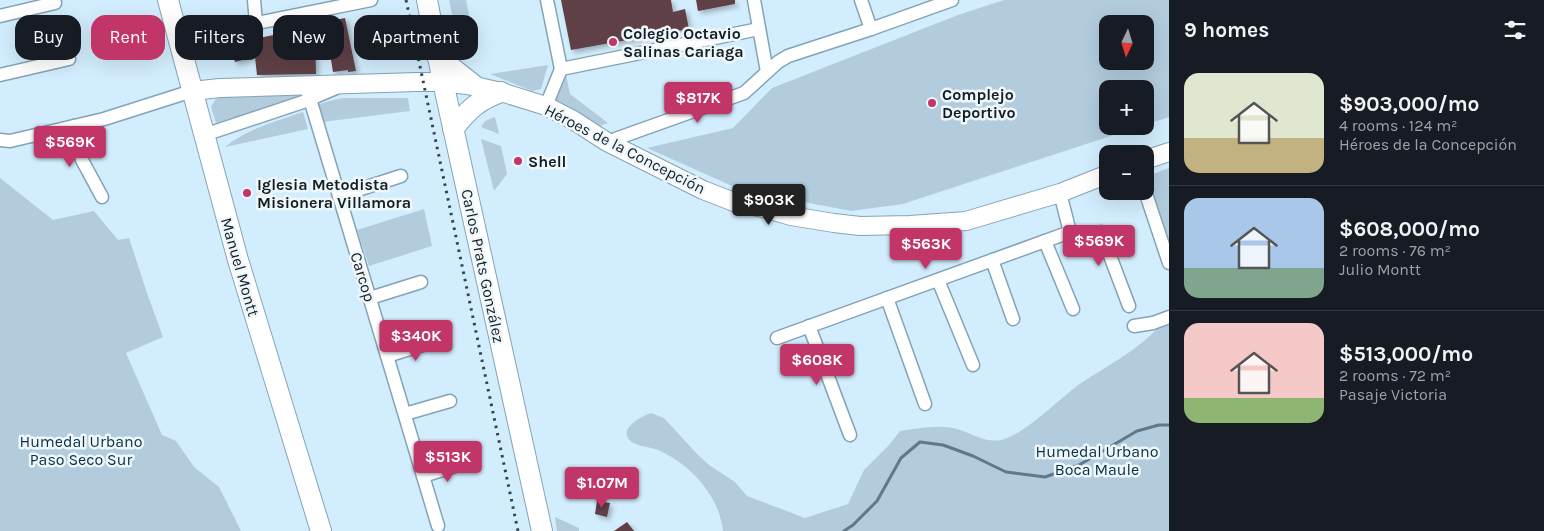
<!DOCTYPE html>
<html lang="en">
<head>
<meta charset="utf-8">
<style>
	body { margin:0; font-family:Karla,sans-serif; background:#242831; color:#f1f3f6; height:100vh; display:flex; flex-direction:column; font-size:19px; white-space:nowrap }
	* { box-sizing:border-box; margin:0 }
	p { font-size:16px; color:#9ea1a6 }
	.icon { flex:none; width:28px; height:28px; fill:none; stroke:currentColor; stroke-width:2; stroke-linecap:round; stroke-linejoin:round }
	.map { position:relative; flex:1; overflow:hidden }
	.details { display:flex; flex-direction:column; background:#171b24; width:375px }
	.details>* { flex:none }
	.banner { position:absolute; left:15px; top:15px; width:475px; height:45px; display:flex; gap:10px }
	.needle { width:32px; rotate:184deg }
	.fabs { position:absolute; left:1099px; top:15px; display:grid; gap:10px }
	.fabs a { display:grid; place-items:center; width:55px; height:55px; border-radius:10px; background:#171b24; box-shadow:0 5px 20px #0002; font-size:25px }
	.price { position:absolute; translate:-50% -42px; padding:0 11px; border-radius:5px; background:#c13568; color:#fff; font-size:16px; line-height:32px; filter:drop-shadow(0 1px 2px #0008) }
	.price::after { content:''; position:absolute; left:50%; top:30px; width:15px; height:11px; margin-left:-8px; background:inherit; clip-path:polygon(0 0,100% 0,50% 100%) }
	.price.current { background:#222; color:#fff }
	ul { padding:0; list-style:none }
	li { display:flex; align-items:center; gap:15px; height:125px; padding:0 15px }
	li+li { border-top:1px solid #363941 }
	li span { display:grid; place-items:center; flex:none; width:140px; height:100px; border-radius:15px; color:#555 }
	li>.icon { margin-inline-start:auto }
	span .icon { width:60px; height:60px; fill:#fffc; stroke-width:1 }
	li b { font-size:21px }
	h2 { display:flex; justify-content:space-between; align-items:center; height:60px; padding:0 15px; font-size:21px }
	.tag { padding:0 18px; border-radius:15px; background:#171b24; box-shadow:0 5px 20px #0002; font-size:18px; line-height:45px }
	.tag.current { background:#c13568; color:#fff }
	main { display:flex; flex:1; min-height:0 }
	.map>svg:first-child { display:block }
	.green { fill:#b2ccde; fill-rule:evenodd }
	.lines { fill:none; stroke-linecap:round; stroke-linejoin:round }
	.stream { stroke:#607988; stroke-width:3 }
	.building { fill:#5f4047; filter:url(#shadow) }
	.street-casing { stroke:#84a3b7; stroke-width:15 }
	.secondary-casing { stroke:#84a3b7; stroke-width:20 }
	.primary-casing { stroke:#84a3b7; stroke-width:22 }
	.street { stroke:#fff; stroke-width:12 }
	.secondary { stroke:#fff; stroke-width:18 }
	.primary { stroke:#fff; stroke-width:20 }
	.rail { stroke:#35454d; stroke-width:3; stroke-dasharray:2.5 5; stroke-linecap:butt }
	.poi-dot { fill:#c13568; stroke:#f0f7fb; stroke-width:2 }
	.labels { text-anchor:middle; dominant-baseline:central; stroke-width:5; stroke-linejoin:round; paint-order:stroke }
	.poi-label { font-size:16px; font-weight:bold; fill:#121f26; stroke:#f0f7fb; text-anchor:start }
	.street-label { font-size:16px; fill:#121f26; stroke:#f0f7fb }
	.park-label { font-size:16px; fill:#063045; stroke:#f0f7fb }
</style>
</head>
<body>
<main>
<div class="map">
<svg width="1169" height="531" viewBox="0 0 1169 531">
	<defs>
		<filter id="shadow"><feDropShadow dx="3" dy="3" stdDeviation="2.5" flood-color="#0004"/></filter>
	</defs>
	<rect width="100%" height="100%" fill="#d2edfd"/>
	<!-- green -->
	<g class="green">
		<polygon points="449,0 466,0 472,29 456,32"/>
		<path d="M1004,0h165v117l-24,8v-36h-37v37h33l-238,78 -52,7 -110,-21 -94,-42 86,-20 39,-40 186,-73zM1108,24h37v37h-37z"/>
		<polygon points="548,65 541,89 532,91 490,74"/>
		<polygon points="566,74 570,94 608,123 597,127 554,101"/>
		<polygon points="303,89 305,96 216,123 211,107 215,100 220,97"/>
		<polygon points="343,98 408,98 410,111 322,122 317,105 329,101"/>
		<path d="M303,112l5,17 -83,18c21,-18 52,-26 78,-35z"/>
		<polygon points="495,117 499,134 481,127 485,121"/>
		<polygon points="481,139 501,146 507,174 494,191"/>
		<polygon points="1169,168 1169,269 1145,191 1145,177"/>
		<polygon points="0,178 53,220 94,211 118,240 129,238 148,296 163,337 126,353 162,435 176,441 194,467 219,487 241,531 0,531"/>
		<polygon points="424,209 432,246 369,266 357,230"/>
		<path d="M1169,316v215h-446c-4,-36 -33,-67 -65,-81 -9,-4 -27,-3 -31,-14 -3,-11 16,-20 24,-23l13,5 33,36 12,11 26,17 12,14 58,22 43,-14 16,-34 25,-25 11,-14c19,-3 38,-7 57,-2 15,4 27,14 44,11 22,-4 60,-43 80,-57 26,-17 53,-31 75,-53 5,-4 10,-8 13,-14z"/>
		<polygon points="555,517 579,528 579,531 557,531"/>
	</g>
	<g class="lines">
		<!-- stream -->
		<polyline class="stream" points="844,531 853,525 877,501 901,458 920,442 943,445 973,456 1006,472 1045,477 1079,465 1137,431 1159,425 1169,425"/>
	</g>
	<!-- building -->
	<g class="building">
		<polygon points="561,0 671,0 673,12 685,9 689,29 571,50"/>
		<polygon points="696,0 735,0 735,4 698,11"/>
		<polygon points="345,18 356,71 348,72 348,70 333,72 325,22"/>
		<polygon points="293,31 294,36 315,32 316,74 257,75 255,57 235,62 230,44"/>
		<polygon points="597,501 610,503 607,517 595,514"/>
		<polygon points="627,522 634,531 614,531"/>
	</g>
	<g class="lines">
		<!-- street casing -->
		<g class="street-casing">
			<g id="street">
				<polyline points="254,0 256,23"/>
				<polyline points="754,0 767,72"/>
				<polyline points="861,0 871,29"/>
				<polyline points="0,16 55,3"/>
				<polyline points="178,39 371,0"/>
				<polyline points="561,69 759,29"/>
				<polyline points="0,75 69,59"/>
				<polyline points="305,85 310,99 438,526"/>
				<polyline points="546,106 561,69 547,0"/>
				<polyline points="74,126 82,160 102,197"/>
				<polyline points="204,135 303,102 336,88"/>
				<polyline points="0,140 10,141 104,119 192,91"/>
				<polyline points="607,142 744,93 778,62 788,56 871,29 952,0"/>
				<polyline points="1145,191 1169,263"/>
				<polyline points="339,196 401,176"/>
				<polyline points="1070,232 1083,236 1101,232 1129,306"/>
				<polyline points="1045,241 1073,309"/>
				<polyline points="992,260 1013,319"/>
				<polyline points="938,280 973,365"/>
				<polyline points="370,298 421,282"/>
				<polyline points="887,298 925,404"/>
				<polyline points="809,326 850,435"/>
				<polyline points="1134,326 1153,323 1169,317"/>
				<polyline points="777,338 1070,232 1060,193"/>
				<polyline points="387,356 436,341"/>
				<polyline points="405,414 450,401"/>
				<polyline points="423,476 465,463"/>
			</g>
		</g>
		<!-- secondary casing -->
		<g class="secondary-casing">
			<g id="secondary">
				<polyline points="192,91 220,88 417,82 443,82 475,86 501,92 546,106 573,120 607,142 703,190 734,202 763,208 791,216 834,223 860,226 910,225 966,221 1060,193 1108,174"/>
				<polyline points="1145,160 1169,152"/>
			</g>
		</g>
		<!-- primary casing -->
		<g class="primary-casing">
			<g id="primary">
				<polyline points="168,0 238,260 321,531"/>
				<polyline points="427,0 443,82 542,531"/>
				<polyline points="437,56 475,86"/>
				<path d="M453,129c15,-19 25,-29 48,-37"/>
			</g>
		</g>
		<!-- street -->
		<use href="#street" class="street"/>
		<!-- secondary -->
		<use href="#secondary" class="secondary"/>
		<!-- primary -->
		<use href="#primary" class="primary"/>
		<!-- rail -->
		<polyline class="rail" points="406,0 518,531"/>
	</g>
	<!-- markers -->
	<g class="poi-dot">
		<circle cx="613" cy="42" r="5"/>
		<circle cx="932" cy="103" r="5"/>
		<circle cx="518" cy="161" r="5"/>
		<circle cx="247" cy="193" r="5"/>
	</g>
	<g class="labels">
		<!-- poi labels -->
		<g class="poi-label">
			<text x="623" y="33">Colegio Octavio<tspan x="623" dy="18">Salinas Cariaga</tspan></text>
			<text x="942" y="94">Complejo<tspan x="942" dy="18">Deportivo</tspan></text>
			<text x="528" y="161">Shell</text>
			<text x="257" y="184">Iglesia Metodista<tspan x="257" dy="18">Misionera Villamora</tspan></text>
		</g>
		<!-- street labels -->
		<g class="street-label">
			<text transform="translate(625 149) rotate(27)">Héroes de la Concepción</text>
			<text transform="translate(483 266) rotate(78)">Carlos Prats González</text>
			<text transform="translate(240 267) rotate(74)">Manuel Montt</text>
			<text transform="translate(363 277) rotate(73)">Carcop</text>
		</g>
		<!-- park labels -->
		<g class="park-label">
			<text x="81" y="441">Humedal Urbano<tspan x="81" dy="18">Paso Seco Sur</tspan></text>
			<text x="1097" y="451">Humedal Urbano<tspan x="1097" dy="18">Boca Maule</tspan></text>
		</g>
	</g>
</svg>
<div class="fabs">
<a><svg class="needle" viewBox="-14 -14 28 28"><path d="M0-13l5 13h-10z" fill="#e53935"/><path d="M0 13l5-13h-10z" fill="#9ea1a6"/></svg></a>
<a>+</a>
<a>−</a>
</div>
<b class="price" style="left:698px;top:124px">$817K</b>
<b class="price" style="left:70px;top:168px">$569K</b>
<b class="price current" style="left:769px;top:226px">$903K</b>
<b class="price" style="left:1099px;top:267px">$569K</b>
<b class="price" style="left:926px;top:270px">$563K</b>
<b class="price" style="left:416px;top:362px">$340K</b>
<b class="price" style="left:817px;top:386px">$608K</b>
<b class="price" style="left:448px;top:483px">$513K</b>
<b class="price" style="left:602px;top:509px">$1.07M</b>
<div class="banner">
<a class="tag">Buy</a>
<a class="tag current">Rent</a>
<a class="tag">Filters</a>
<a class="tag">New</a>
<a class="tag">Apartment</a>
</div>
</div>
<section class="details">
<h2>9 homes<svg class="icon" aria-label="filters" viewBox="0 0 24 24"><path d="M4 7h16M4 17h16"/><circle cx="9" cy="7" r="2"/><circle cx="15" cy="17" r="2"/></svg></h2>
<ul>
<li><span style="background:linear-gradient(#dfe7d0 65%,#c2b280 0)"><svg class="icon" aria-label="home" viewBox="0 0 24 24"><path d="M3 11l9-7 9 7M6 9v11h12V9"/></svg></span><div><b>$903,000/mo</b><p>4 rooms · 124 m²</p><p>Héroes de la Concepción</p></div></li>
<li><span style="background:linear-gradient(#a9c7e8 70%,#7fa58c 0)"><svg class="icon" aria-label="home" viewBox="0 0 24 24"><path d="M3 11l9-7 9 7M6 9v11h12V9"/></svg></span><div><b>$608,000/mo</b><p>2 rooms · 76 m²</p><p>Julio Montt</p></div></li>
<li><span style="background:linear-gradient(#f6c9c9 75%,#8fb573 0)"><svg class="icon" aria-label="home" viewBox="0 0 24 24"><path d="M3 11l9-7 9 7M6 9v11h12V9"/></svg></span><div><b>$513,000/mo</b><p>2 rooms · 72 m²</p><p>Pasaje Victoria</p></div></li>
</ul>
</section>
</main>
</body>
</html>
